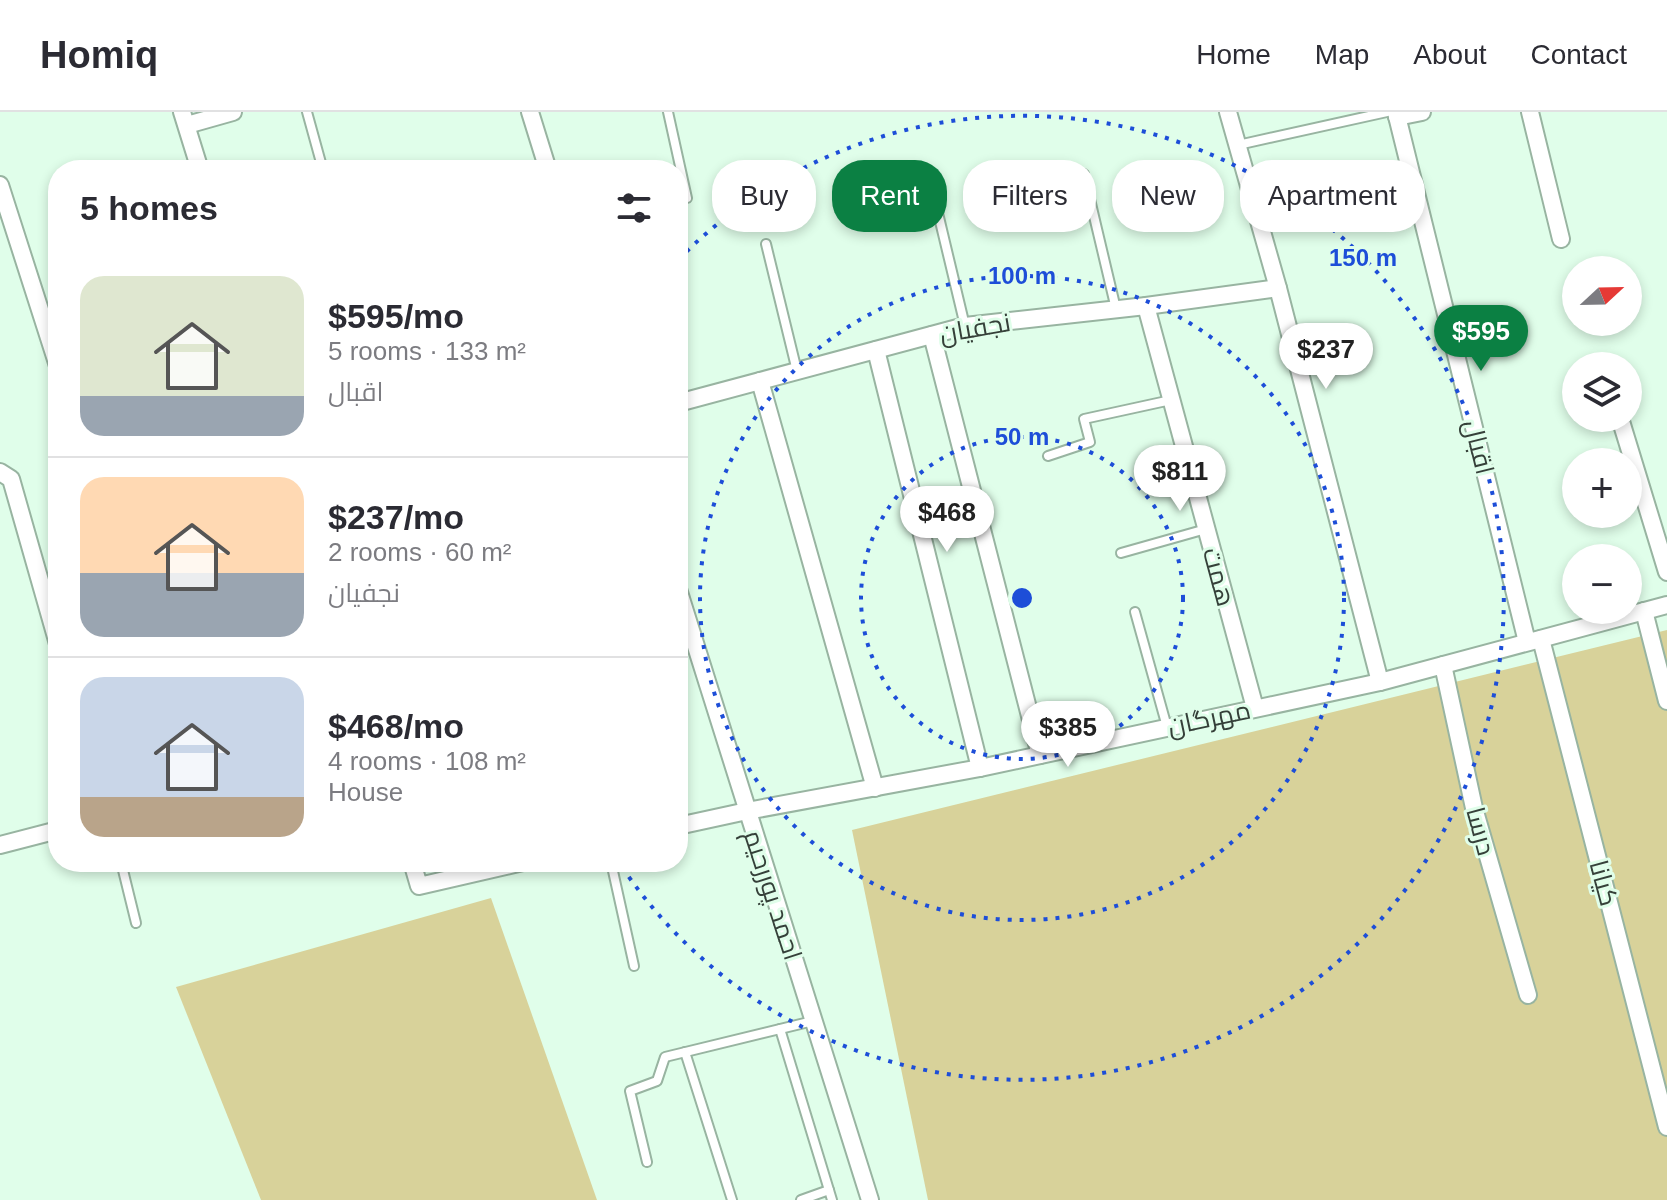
<!DOCTYPE html>
<html lang="en">
<head>
<meta charset="utf-8">
<style>
	body { margin:0; font-family:Helvetica,Cairo,sans-serif; background:#f2f2f3; color:#2b2b33; height:100vh; display:flex; flex-direction:column; font-size:30px; white-space:nowrap }
	* { box-sizing:border-box; margin:0 }
	p { font-size:26px; color:#7c7c81 }
	.icon { flex:none; width:44px; height:44px; fill:none; stroke:currentColor; stroke-width:2; stroke-linecap:round; stroke-linejoin:round }
	.map { position:relative; flex:1; overflow:hidden }
	.details { position:absolute; left:48px; top:48px; width:640px; height:712px; display:flex; flex-direction:column; background:#fff; border-radius:32px; box-shadow:0 4px 12px #0003 }
	.details>* { flex:none }
	.top-card { position:absolute; left:712px; top:48px; width:760px; height:72px; display:flex; gap:16px }
	.needle { width:52px; rotate:68deg }
	.fabs { position:absolute; left:1562px; top:144px; display:grid; gap:16px }
	.fabs a { display:grid; place-items:center; width:80px; height:80px; border-radius:50%; background:#fff; box-shadow:0 4px 12px #0003; font-size:40px }
	.price { position:absolute; translate:-50% -68px; padding:0 18px; border-radius:28px; background:#fff; color:#222; font-size:26px; line-height:52px; filter:drop-shadow(0 2px 4px #0008) }
	.price::after { content:''; position:absolute; left:50%; top:48px; width:24px; height:18px; margin-left:-12px; background:inherit; clip-path:polygon(0 0,100% 0,50% 100%) }
	.price.current { background:#0b8043; color:#fff }
	ul { padding:0; list-style:none }
	li { display:flex; align-items:center; gap:24px; height:200px; padding:0 32px }
	li+li { border-top:2px solid #e1e1e2 }
	li span { display:grid; place-items:center; flex:none; width:224px; height:160px; border-radius:24px; color:#555 }
	li>.icon { margin-inline-start:auto }
	span .icon { width:96px; height:96px; fill:#fffc; stroke-width:1 }
	li b { font-size:34px }
	h2 { display:flex; justify-content:space-between; align-items:center; height:96px; padding:0 32px; font-size:34px }
	.pill { padding:0 28px; border-radius:32px; background:#fff; box-shadow:0 4px 12px #0003; font-size:28px; line-height:72px }
	.pill.current { background:#0b8043; color:#fff }
	header { display:flex; align-items:center; gap:48px; box-sizing:border-box; height:112px; padding:0 40px; background:#fff; border-bottom:2px solid #e1e1e2 }
	header strong { font-size:38px }
	nav { display:flex; gap:44px; margin-inline-start:auto; font-size:28px }
	.map>svg:first-child { display:block }
	.green { fill:#d8d29a }
	.lines { fill:none; stroke-linecap:round; stroke-linejoin:round }
	.service-casing { stroke:#98b4a1; stroke-width:12 }
	.minor-casing { stroke:#98b4a1; stroke-width:20 }
	.service { stroke:#fff; stroke-width:8 }
	.minor { stroke:#fff; stroke-width:16 }
	.ring { fill:none; stroke:#1d4ed8; stroke-width:4; stroke-dasharray:4 8 }
	.labels { text-anchor:middle; dominant-baseline:central; stroke-width:6; stroke-linejoin:round; paint-order:stroke }
	.street-label { font-size:26px; fill:#354039; stroke:#e0feea }
	.centre { fill:#1d4ed8; stroke:#e0feea; stroke-width:4 }
	.ring-label { font-size:24px; text-anchor:middle; font-weight:bold; fill:#1d4ed8; stroke:#e0feea; stroke-width:6; stroke-linejoin:round; paint-order:stroke }
</style>
</head>
<body>
<header>
<strong>Homiq</strong>
<nav><a>Home</a><a>Map</a><a>About</a><a>Contact</a></nav>
</header>
<div class="map">
<svg width="1667" height="1088" viewBox="0 0 1667 1088">
	<rect width="100%" height="100%" fill="#e0feea"/>
	<!-- green -->
	<g class="green">
		<polygon points="1667,518 1667,1088 928,1088 852,718"/>
		<polygon points="491,786 597,1088 261,1088 176,875"/>
	</g>
	<g class="lines">
		<!-- service casing -->
		<g class="service-casing">
			<g id="service">
				<polyline points="307,0 323,58"/>
				<polyline points="668,0 687,86"/>
				<polyline points="1238,33 1387,0"/>
				<polyline points="1084,62 1116,197"/>
				<polyline points="938,101 965,214"/>
				<polyline points="766,132 797,259"/>
				<polyline points="1048,344 1090,330 1084,307 1171,288"/>
				<polyline points="1121,441 1206,417"/>
				<polyline points="1135,500 1167,615"/>
				<polyline points="121,750 136,811"/>
				<polyline points="611,750 634,854"/>
				<polyline points="780,917 832,1088"/>
				<polyline points="685,940 732,1088"/>
				<polyline points="647,1050 630,979 657,969 665,945 813,909"/>
				<polyline points="801,1088 829,1078"/>
			</g>
		</g>
		<!-- minor casing -->
		<g class="minor-casing">
			<g id="minor">
				<polyline points="182,0 200,58"/>
				<polyline points="530,0 548,58"/>
				<polyline points="1228,0 1278,176 1380,570"/>
				<polyline points="1396,0 1527,530"/>
				<polyline points="1530,0 1561,127"/>
				<polyline points="1397,5 1422,0"/>
				<polyline points="187,13 233,0"/>
				<polyline points="0,73 58,254"/>
				<polyline points="1146,194 1255,596"/>
				<polyline points="932,223 1040,643"/>
				<polyline points="876,238 980,656"/>
				<polyline points="760,269 875,676"/>
				<polyline points="678,291 965,214 1146,194 1278,176"/>
				<polyline points="1620,306 1667,460"/>
				<polyline points="0,360 11,367 58,532"/>
				<polyline points="678,477 870,1088"/>
				<polyline points="1644,499 1667,589"/>
				<polyline points="1541,527 1667,1015"/>
				<polyline points="1443,553 1474,696 1528,883"/>
				<polyline points="678,714 747,699 980,656 1380,570 1667,493"/>
				<polyline points="0,733 58,718"/>
				<polyline points="412,750 419,774 523,750"/>
			</g>
		</g>
		<!-- service -->
		<use href="#service" class="service"/>
		<!-- minor -->
		<use href="#minor" class="minor"/>
	</g>
	<!-- distance rings -->
	<g class="ring">
		<circle cx="1022" cy="486" r="161"/>
		<circle cx="1022" cy="486" r="322"/>
		<path d="M678 148A482 482 0 1 1 620 752"/>
	</g>
	<g class="labels">
		<!-- street labels -->
		<g class="street-label">
			<text transform="translate(975 216) rotate(-10)">نجفیان</text>
			<text transform="translate(1479 335) rotate(76)">اقبال</text>
			<text transform="translate(1219 465) rotate(75)">همت</text>
			<text transform="translate(1209 606) rotate(-12)">مهرگان</text>
			<text transform="translate(1481 719) rotate(75)">درسا</text>
			<text transform="translate(1604 771) rotate(75)">کیانا</text>
			<text transform="translate(773 783) rotate(72)">احمد پوررحیم</text>
		</g>
	</g>
	<circle cx="1022" cy="486" r="12" class="centre"/>
	<g class="ring-label">
		<text x="1363" y="154">150 m</text>
		<text x="1022" y="172">100 m</text>
		<text x="1022" y="333">50 m</text>
	</g>
</svg>
<div class="fabs">
<a><svg class="needle" viewBox="-14 -14 28 28"><path d="M0-13l5 13h-10z" fill="#e53935"/><path d="M0 13l5-13h-10z" fill="#7c7c81"/></svg></a>
<a><svg class="icon" aria-label="layers" viewBox="0 0 24 24"><path d="M12 4l9 5-9 5-9-5zM3 14l9 5 9-5"/></svg></a>
<a>+</a>
<a>−</a>
</div>
<b class="price current" style="left:1481px;top:261px">$595</b>
<b class="price" style="left:1326px;top:279px">$237</b>
<b class="price" style="left:1180px;top:401px">$811</b>
<b class="price" style="left:947px;top:442px">$468</b>
<b class="price" style="left:1068px;top:657px">$385</b>
<div class="top-card">
<a class="pill">Buy</a>
<a class="pill current">Rent</a>
<a class="pill">Filters</a>
<a class="pill">New</a>
<a class="pill">Apartment</a>
</div>
<section class="details">
<h2>5 homes<svg class="icon" aria-label="filters" viewBox="0 0 24 24"><path d="M4 7h16M4 17h16"/><circle cx="9" cy="7" r="2"/><circle cx="15" cy="17" r="2"/></svg></h2>
<ul>
<li><span style="background:linear-gradient(#dfe7d0 75%,#9aa5b1 0)"><svg class="icon" aria-label="home" viewBox="0 0 24 24"><path d="M3 11l9-7 9 7M6 9v11h12V9"/></svg></span><div><b>$595/mo</b><p>5 rooms · 133 m²</p><p>اقبال</p></div></li>
<li><span style="background:linear-gradient(#ffd9b3 60%,#9aa5b1 0)"><svg class="icon" aria-label="home" viewBox="0 0 24 24"><path d="M3 11l9-7 9 7M6 9v11h12V9"/></svg></span><div><b>$237/mo</b><p>2 rooms · 60 m²</p><p>نجفیان</p></div></li>
<li><span style="background:linear-gradient(#c9d6e8 75%,#b9a48a 0)"><svg class="icon" aria-label="home" viewBox="0 0 24 24"><path d="M3 11l9-7 9 7M6 9v11h12V9"/></svg></span><div><b>$468/mo</b><p>4 rooms · 108 m²</p><p>House</p></div></li>
</ul>
</section>
</div>
</body>
</html>
